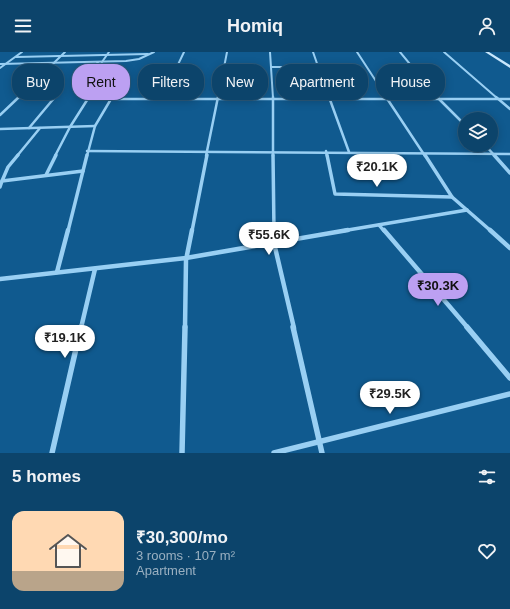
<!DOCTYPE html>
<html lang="en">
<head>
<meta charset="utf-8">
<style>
	body { margin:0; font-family:Arial,sans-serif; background:#1a4e73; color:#f1f3f6; height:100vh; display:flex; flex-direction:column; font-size:15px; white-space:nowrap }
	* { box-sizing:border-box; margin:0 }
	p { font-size:13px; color:#9ab0c1 }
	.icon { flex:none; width:22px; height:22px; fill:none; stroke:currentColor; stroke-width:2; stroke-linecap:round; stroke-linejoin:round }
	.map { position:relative; height:401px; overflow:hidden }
	.side { display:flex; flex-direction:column; background:#0c446b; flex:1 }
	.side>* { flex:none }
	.top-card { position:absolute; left:12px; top:12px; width:486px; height:36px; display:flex; gap:8px }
	.fabs { position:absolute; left:458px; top:60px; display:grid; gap:8px }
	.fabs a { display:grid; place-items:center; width:40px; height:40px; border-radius:50%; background:#0c446b; box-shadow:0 2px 10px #0003,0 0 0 1px #2c5c7e; font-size:20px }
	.price { position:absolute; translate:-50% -34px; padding:0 9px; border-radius:14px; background:#fff; color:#222; font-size:13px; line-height:26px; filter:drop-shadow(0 1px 2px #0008) }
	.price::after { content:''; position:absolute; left:50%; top:24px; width:12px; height:9px; margin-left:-6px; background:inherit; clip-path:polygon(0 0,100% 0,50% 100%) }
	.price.selected { background:#bca0f2; color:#111 }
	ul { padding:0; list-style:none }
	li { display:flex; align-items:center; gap:12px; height:100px; padding:0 12px }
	li span { display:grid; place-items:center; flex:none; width:112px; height:80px; border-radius:12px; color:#555 }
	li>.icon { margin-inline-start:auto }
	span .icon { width:48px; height:48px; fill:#fffc; stroke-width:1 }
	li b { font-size:17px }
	h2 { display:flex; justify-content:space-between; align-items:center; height:48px; padding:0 12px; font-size:17px }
	.pill { padding:0 14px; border-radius:16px; background:#0c446b; box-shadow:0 2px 10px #0003,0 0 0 1px #2c5c7e; font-size:14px; line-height:36px }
	.pill.selected { background:#bca0f2; color:#111 }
	header { display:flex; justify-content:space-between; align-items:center; height:52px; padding:0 12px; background:#0c446b; font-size:18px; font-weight:700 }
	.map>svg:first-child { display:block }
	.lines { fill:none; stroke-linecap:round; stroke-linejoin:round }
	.street-far4 { stroke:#99cff3; stroke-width:2 }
	.street-far3 { stroke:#99cff3; stroke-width:2.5 }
	.street-far2 { stroke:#99cff3; stroke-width:3.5 }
	.street-far1 { stroke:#99cff3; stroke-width:4.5 }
	.street { stroke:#99cff3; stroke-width:5.5 }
	.secondary { fill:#c8e7fd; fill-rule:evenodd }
</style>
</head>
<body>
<header><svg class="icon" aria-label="menu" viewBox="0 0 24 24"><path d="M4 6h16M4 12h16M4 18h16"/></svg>Homiq<svg class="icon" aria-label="person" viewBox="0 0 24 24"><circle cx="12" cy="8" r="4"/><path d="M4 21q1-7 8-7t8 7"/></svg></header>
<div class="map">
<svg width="510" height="401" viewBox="0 0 510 401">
	<rect width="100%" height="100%" fill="#105a8f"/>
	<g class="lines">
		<!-- street-far4 -->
		<g class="street-far4">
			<polyline points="270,0 273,46"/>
			<polyline points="313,0 329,46"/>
			<polyline points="357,0 387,46"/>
			<polyline points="400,0 438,46"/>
			<polyline points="444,0 497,46"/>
			<polyline points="16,5 148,2"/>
			<polyline points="102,10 109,0"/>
			<polyline points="0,12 126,9 139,7 154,0"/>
			<polyline points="271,15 318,15"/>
			<polyline points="0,16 22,0"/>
			<polyline points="18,46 65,0"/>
			<polyline points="54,46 60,39"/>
			<polyline points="88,46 93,38 75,38 98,10"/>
			<polyline points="162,46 184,0"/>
			<polyline points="187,46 198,16"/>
			<polyline points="218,46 227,0"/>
		</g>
		<!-- street-far3 -->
		<g class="street-far3">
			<polyline points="273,45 273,104"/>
			<polyline points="329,45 349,100"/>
			<polyline points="386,45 425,104"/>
			<polyline points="437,45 465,73"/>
			<polyline points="496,45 510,57"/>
			<polyline points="161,47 162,45"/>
			<polyline points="187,47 188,45"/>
			<polyline points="0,63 19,45"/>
			<polyline points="29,76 55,45"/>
			<polyline points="0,77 95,74"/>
			<polyline points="485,93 495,104"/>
			<polyline points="87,99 510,102"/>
			<polyline points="326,99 327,104"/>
			<polyline points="17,104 40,76"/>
			<polyline points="55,104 70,75 89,45"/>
			<polyline points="87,104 95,74 111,47 510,47"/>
			<polyline points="206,104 218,45"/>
		</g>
		<!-- street-far2 -->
		<g class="street-far2">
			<polyline points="273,103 274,179"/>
			<polyline points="327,103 335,142 452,145"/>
			<polyline points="425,103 452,145 491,179"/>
			<polyline points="494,103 510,121"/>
			<polyline points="46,123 56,103"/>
			<polyline points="2,129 8,115 18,103"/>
			<polyline points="0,135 2,129 83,119"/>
			<polyline points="379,173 384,179"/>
			<polyline points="68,179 87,103"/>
			<polyline points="192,179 207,103"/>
			<polyline points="342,179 467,158"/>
		</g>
		<!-- street-far1 -->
		<g class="street-far1">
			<polyline points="274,178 274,191 294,276"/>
			<polyline points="384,178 468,276"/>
			<polyline points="490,178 510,196"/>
			<polyline points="57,220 68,178"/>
			<polyline points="0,227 186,206 348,178"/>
			<polyline points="81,276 95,217"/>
			<polyline points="185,276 186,208 192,178"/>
		</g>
		<!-- street -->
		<g class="street">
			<polyline points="293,275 322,401"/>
			<polyline points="467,275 510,326"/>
			<polyline points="52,401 81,275"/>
			<polyline points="182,401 185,275"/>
			<polyline points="274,401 510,342"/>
		</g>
		<!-- secondary -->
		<polygon class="secondary" points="485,0 489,0 510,13 510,16"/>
	</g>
</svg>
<div class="fabs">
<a><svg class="icon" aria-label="layers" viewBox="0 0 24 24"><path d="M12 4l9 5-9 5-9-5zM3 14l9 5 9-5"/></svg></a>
</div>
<b class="price" style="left:377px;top:136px">₹20.1K</b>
<b class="price" style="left:269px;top:204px">₹55.6K</b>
<b class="price selected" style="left:438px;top:255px">₹30.3K</b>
<b class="price" style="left:65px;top:307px">₹19.1K</b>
<b class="price" style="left:390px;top:363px">₹29.5K</b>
<div class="top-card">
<a class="pill">Buy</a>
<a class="pill selected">Rent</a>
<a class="pill">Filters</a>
<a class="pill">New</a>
<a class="pill">Apartment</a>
<a class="pill">House</a>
</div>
</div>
<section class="side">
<h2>5 homes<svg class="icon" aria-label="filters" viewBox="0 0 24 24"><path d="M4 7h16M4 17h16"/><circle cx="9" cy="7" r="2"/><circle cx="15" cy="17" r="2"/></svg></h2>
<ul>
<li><span style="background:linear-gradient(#ffd9b3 75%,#b9a48a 0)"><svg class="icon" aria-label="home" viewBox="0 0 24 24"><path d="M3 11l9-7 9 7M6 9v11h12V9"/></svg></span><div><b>₹30,300/mo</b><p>3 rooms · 107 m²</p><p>Apartment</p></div><svg class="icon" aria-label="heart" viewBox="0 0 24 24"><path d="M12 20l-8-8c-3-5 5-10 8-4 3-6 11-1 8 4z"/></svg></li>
</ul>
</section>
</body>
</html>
